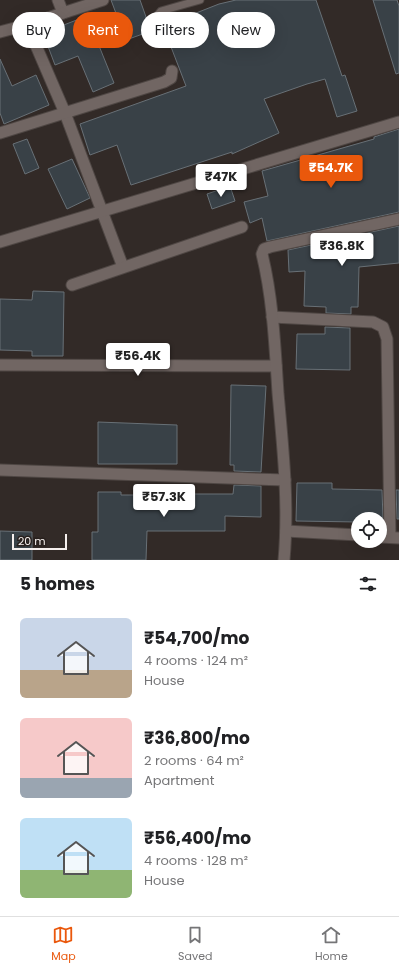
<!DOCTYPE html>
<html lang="en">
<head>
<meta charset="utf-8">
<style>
	body { margin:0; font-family:Poppins,sans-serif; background:#f6f6f6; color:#202124; height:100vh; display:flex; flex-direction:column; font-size:15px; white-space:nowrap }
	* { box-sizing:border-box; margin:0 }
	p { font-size:13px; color:#757577 }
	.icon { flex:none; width:22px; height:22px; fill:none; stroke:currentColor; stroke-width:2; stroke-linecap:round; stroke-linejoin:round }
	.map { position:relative; height:560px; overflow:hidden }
	.sheet { display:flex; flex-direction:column; background:#fff; flex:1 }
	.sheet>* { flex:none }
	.banner { position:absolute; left:12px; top:12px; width:375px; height:36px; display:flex; gap:8px }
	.controls { position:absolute; left:351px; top:512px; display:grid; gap:8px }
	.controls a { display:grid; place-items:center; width:36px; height:36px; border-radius:50%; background:#fff; box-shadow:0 4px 16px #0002; font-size:20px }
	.scale { position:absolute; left:12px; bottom:10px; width:55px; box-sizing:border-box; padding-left:4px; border:2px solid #f5efed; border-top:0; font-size:11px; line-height:14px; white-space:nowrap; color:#f5efed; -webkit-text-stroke:3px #28201d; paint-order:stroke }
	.price { position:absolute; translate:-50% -34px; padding:0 9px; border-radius:4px; background:#fff; color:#222; font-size:13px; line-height:26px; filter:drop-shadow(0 1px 2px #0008) }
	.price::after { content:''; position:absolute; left:50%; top:24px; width:12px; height:9px; margin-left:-6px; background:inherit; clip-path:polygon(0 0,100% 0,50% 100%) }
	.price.active { background:#ea580c; color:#fff }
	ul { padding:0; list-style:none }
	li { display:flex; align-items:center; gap:12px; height:100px; padding:0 20px }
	li span { display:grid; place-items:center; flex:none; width:112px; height:80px; border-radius:6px; color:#555 }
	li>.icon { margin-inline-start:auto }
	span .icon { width:48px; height:48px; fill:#fffc; stroke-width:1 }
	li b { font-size:17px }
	h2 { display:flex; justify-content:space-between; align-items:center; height:48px; padding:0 20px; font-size:17px }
	.chip { padding:0 14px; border-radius:18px; background:#fff; box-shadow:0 4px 16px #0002; font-size:14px; line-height:36px }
	.chip.active { background:#ea580c; color:#fff }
	.menu { display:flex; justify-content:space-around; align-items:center; height:56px; border-top:1px solid #e0e0e0; background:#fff; font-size:11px; color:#757577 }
	.menu a { display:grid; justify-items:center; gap:2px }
	.menu .active { color:#ea580c }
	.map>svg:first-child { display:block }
	.building { fill:#394147; stroke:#687076 }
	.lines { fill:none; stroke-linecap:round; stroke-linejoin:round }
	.service-casing { stroke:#4f4744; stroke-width:9 }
	.minor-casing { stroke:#4f4744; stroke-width:13 }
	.service { stroke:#716663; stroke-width:7 }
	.minor { stroke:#716663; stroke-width:11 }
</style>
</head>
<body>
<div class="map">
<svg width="399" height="560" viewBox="0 0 399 560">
	<rect width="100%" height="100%" fill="#322a27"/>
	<!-- building -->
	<g class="building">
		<polygon points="111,0 140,0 151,31 126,40"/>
		<polygon points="236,0 316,0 342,76 345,75 357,111 337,117 325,79 307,84 264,99 279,133 232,154 232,152 131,185 117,145 90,155 80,124 186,86 163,26 219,4"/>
		<polygon points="373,0 397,0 399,6 399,73 396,74"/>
		<polygon points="87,16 114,83 93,92 78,56 55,65 43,33"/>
		<polygon points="0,59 12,86 36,75 49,105 4,124 0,113"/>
		<polygon points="399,129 399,212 267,241 262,218 250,223 244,202 268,196 262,171 374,139 374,137"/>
		<polygon points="27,139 39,168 25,174 13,144"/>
		<polygon points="72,159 90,198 67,209 48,169"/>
		<polygon points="230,186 235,201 212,209 207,194"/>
		<polygon points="399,226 399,263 359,267 358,307 351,307 351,314 326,313 326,307 304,306 305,271 289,272 288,250"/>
		<polygon points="33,291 64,292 63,356 32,356 32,351 0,350 0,299 32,300"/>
		<polygon points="325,327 350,328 350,370 296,369 297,334 325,334"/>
		<polygon points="231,385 266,386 261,472 234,471 234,465 230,465"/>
		<polygon points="98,422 177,425 177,464 98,464"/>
		<polygon points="297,483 332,483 332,489 382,490 383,519 358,519 358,522 296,521"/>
		<polygon points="234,485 261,486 261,517 225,516 225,531 147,531 146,560 92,560 92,532 98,532 98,492 121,492 121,495 151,495 151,494 233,494"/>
		<polygon points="396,490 399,490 399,519 397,519"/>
		<polygon points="0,531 32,532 32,560 0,560"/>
	</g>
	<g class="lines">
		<!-- service casing -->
		<g class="service-casing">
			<polyline id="service" points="157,16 161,11 200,0"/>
		</g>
		<!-- minor casing -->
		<g class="minor-casing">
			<g id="minor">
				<polyline points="58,0 63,13 30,24 31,34 65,113 123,267"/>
				<polyline points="63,13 103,0"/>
				<polyline points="0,32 30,24"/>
				<polyline points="0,133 164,82 171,78 172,71"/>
				<polyline points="0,242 399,122"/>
				<polyline points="72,285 242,227"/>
				<polyline points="272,317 373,322 383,327 387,339 390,537"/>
				<polyline points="0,365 276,366"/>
				<polyline points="0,470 285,480"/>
				<polyline points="286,531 358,535"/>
				<polyline points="380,537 399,538"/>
				<path d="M284,560c5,-56 -1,-111 -6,-167 -3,-46 -5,-94 -16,-139l2,-5 6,-2 129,-28"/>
			</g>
		</g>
		<!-- service -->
		<use href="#service" class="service"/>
		<!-- minor -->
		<use href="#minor" class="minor"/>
	</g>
</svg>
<div class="controls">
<a><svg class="icon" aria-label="locate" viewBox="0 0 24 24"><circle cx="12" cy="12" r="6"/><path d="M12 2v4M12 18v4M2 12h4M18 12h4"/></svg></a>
</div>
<div class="scale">20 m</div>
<b class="price active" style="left:331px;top:189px">₹54.7K</b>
<b class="price" style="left:221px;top:198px">₹47K</b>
<b class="price" style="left:342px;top:267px">₹36.8K</b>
<b class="price" style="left:138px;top:377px">₹56.4K</b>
<b class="price" style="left:164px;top:518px">₹57.3K</b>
<div class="banner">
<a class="chip">Buy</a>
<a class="chip active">Rent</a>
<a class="chip">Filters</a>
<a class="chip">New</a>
</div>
</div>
<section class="sheet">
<h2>5 homes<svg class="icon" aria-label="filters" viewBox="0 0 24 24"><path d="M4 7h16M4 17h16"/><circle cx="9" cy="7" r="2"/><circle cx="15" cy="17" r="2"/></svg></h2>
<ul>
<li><span style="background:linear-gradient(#c9d6e8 65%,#b9a48a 0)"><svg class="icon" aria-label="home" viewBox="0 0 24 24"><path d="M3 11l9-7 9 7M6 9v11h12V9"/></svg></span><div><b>₹54,700/mo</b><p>4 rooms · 124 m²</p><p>House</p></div></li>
<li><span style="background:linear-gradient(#f6c9c9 75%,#9aa5b1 0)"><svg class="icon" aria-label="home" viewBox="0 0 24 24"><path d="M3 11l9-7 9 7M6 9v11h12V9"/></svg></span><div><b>₹36,800/mo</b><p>2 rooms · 64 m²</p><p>Apartment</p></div></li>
<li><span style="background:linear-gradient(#bfe0f5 65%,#8fb573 0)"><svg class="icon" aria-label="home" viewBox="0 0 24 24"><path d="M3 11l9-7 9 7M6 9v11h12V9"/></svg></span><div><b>₹56,400/mo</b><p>4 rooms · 128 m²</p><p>House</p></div></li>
</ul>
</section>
<nav class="menu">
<a class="active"><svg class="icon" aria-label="map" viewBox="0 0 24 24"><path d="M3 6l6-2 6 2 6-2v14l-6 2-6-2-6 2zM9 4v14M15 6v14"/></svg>Map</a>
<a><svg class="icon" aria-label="saved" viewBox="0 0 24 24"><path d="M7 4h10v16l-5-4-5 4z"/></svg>Saved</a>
<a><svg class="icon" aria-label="home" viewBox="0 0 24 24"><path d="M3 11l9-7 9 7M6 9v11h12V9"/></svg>Home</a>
</nav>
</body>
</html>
